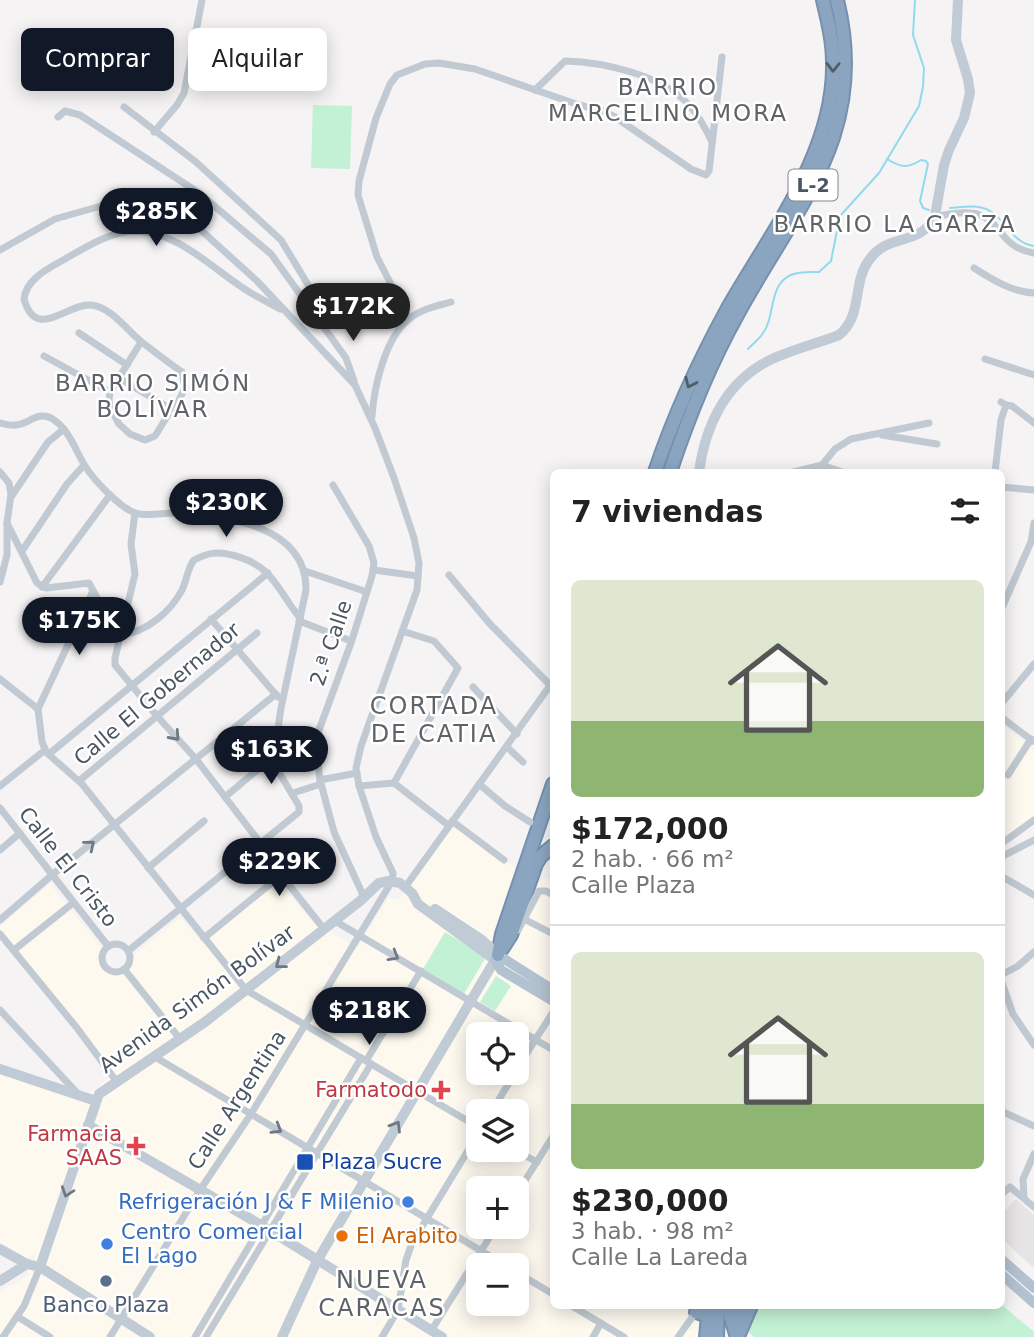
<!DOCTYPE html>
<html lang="es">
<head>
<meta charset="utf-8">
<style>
	body { margin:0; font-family:"DejaVu Sans",sans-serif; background:#f2f2f2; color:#222; height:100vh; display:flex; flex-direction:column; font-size:26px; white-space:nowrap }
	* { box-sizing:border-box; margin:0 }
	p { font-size:23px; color:#767676 }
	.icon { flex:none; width:38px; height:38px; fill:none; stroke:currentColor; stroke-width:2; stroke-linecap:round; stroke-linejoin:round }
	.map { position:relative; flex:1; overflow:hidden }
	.sheet { position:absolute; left:550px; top:469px; width:455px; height:840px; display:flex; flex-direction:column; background:#fff; border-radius:10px; box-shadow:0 4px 18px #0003 }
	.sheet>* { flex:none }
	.top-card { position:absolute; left:21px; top:28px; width:424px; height:63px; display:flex; gap:14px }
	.tools { position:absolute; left:466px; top:1022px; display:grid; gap:14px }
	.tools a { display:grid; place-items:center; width:63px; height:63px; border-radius:10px; background:#fff; box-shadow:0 4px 18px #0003; font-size:35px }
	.price { position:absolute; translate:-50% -60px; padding:0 16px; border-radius:24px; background:#111827; color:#fff; font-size:23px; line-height:46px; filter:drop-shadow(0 2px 4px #0008) }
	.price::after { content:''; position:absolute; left:50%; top:42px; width:21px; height:16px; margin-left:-10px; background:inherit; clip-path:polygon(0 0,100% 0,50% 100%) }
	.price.current { background:#222; color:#fff }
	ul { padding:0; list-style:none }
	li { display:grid; align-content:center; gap:14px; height:371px; padding:0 21px }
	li+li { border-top:2px solid #e0e0e0 }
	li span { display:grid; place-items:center; height:217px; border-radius:10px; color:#555 }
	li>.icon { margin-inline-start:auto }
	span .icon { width:126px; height:126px; fill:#fffc; stroke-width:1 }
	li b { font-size:30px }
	h2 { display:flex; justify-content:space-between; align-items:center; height:84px; padding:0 21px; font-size:30px }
	.chip { padding:0 24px; border-radius:10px; background:#fff; box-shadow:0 4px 18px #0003; font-size:24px; line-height:63px }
	.chip.current { background:#111827; color:#fff }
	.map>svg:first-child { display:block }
	.commercial { fill:#fdf9ef; fill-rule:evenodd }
	.education { fill:#e6e4e5 }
	.green { fill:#c3f1d5 }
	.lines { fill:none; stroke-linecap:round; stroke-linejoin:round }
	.stream { stroke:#90daee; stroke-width:2 }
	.highway-casing { stroke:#7690ad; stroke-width:16 }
	.street { stroke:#c1cad2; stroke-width:7 }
	.secondary { stroke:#c1cbd6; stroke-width:10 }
	.primary { stroke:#b3c2d1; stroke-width:10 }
	.highway { stroke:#8ba5c1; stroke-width:12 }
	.oneway { stroke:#505e6b }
	.oneway2 { stroke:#6e7983 }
	.oneway3 { stroke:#6e7984 }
	.health-dot { fill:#e0444e; stroke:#fff; stroke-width:2.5 }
	.transit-dot { fill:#1a4fb4; stroke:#fff; stroke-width:2.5 }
	.shop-dot { fill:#3f7fe0; stroke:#fff; stroke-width:2.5 }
	.food-dot { fill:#e8710a; stroke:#fff; stroke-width:2.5 }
	.service-dot { fill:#5c6f8a; stroke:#fff; stroke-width:2.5 }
	.labels { text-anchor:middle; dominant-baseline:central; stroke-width:5; stroke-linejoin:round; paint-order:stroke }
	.shield { fill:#fff; stroke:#808990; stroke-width:2 }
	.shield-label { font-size:19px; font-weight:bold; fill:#4a5661 }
	.street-label { font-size:21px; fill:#4a5661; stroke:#fff }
	.health-label { font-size:21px; fill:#be3a42; stroke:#fff; text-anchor:end }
	.transit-label { font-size:21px; fill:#164399; stroke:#fff; text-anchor:start }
	.shop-label { font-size:21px; fill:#366cbe; stroke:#fff; text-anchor:end }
	.food-label { font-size:21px; fill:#c56008; stroke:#fff; text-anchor:start }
	.service-label { font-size:21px; fill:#4e5e75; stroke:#fff }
	.neighbourhood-label { font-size:23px; letter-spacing:2px; fill:#5f6368; stroke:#fff }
	.quarter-label { font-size:24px; letter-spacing:2px; fill:#5f6368; stroke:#fff }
</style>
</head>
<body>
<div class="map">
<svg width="1034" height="1337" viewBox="0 0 1034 1337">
	<rect width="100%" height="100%" fill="#f5f3f3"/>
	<!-- commercial -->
	<g class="commercial">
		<polygon points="1001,723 1034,751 1034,816 1001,842"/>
		<path d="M455,825l81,59 7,-5 10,-1v428h149l-4,31h-698v-45l27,-16 8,-21 -9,3 -26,-16v-170l85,28 28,-28 -113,-140v-5l50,-43 52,64 -2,11 4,9 15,6 9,-5 5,-13 47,-39 22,26 73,-61 5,2 34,40 44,23 31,-50 10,3zM478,1034h38v39h-38zM478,1111h38v39h-38zM478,1188h38v39h-38zM478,1265h38v39h-38z"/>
	</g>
	<!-- education -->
	<polygon class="education" points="1016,1199 1034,1215 1034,1268 1001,1238 1001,1215"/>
	<!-- green -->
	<g class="green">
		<polygon points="313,105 352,106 350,169 311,168"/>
		<polygon points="445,932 486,957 464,994 423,969"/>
		<polygon points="496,976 511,986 495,1011 480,1002"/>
		<polygon points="1001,1304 1034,1332 1034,1337 754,1337 749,1332 755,1306"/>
	</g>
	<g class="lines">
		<!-- stream -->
		<g class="stream">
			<path d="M887,159c13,8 20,10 34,1l5,1 2,3 -8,37 3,7 6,2"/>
			<path d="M950,208c13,-1 28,-4 40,3 17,10 22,32 44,35"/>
			<path d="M748,349c8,-8 17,-15 20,-26 6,-17 4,-40 23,-48 9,-4 19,-3 28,-3l12,-11 9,-45 39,-43 40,-67 4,-19 1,-19 -11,-33 2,-35"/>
		</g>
		<!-- highway casing -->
		<g class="highway-casing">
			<g id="highway">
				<path d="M655,472c19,-57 44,-111 73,-164 42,-74 107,-156 105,-245 0,-22 -5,-42 -10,-63"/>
				<path d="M670,472c18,-54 39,-107 67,-157 59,-109 133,-181 100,-315"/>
				<polyline points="502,949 511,935 536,864 541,856 553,846"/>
				<polyline points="498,955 502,934 553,784"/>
				<polyline points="701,1306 696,1312 708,1316"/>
				<polyline points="727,1306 737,1337"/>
				<polyline points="739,1330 739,1306"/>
				<polyline points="739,1334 751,1306"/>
				<polyline points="706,1337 709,1306"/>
				<polyline points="717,1337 718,1306"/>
			</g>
		</g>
		<!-- street -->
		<g class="street">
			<path d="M535,90l30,-29c38,1 97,14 123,43 10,11 18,25 24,38"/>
			<polyline points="124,107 196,162 281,240 319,303 321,313 318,318"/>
			<polyline points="58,117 65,111 80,115 199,193 271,254 346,358 354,381"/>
			<polyline points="154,132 177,105 184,93 202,0"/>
			<path d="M935,216c13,-1 32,-6 45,-1 24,10 20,32 54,38"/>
			<polyline points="0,250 55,219 101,206 128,200 158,203 172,208 192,222 257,281 355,385 375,428 394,478 414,538 419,563 417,590 361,746 356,768 359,786 376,837 393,873 392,881 251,1114 200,1190 110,1337"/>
			<path d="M974,268c19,12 38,24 60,25"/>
			<polyline points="409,319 377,257 358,195 359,181 376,118 390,84 397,75 425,64 439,63 475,69 579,105 601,110 615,117 691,169 706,175 709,171 722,57"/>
			<polyline points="79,333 127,365"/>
			<polyline points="141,342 110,392 109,400 110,407 119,424 130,434 145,440 155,436 168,415"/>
			<polyline points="44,356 110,392"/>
			<polyline points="985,359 1034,375"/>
			<path d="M119,378l52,31 4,-1 10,-20 -3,-16c-13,-9 -26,-19 -39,-29 -15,-11 -31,-36 -52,-38 -24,-2 -55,37 -67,-6 2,-20 25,-31 41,-40 21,-12 44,-27 69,-28 46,0 81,41 117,62 10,6 20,11 29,16"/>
			<polyline points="1006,405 1012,406 1034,423"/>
			<path d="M372,416c2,-29 13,-78 37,-97 12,-10 28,-13 42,-17"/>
			<path d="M0,423c5,1 10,3 16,2 13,-1 21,-14 35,-7 18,10 24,32 34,48 9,14 34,41 50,47 11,4 27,0 38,0 49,2 134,11 133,77l-25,118 -7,48 6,18 19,32v6l-171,139"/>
			<polyline points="882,435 937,444"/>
			<polyline points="822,465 842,472"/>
			<polyline points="0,472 9,483 11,494 7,523 7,555 0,582"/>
			<polyline points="794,472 822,465 835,449 851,439 929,423"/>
			<polyline points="995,472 1001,420 1006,405 1001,402"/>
			<polyline points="333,485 369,546 374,563 372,576 351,643 319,730 317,754 320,780 334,832 364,897"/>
			<polyline points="1001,487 1034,490"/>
			<polyline points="11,497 48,442 64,429"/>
			<polyline points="135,513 131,544 135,574 115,658 115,665 157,716 196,759 261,844"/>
			<path d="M7,523l30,60 9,5 43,-5 24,44 8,7c24,0 50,-23 61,-44 5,-10 5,-21 12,-30 13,-7 24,-9 38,-5 41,10 44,33 68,63"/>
			<polyline points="22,551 67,484 84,465"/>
			<polyline points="374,570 418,576"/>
			<polyline points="305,571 367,592"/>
			<polyline points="42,587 110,495"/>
			<polyline points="1001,610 1031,542 1034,523"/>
			<polyline points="211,619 278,697"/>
			<polyline points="299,621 351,641"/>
			<polyline points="0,679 38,709 42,742 47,753 82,784 246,990 478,1127"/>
			<polyline points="473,687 517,734"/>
			<polyline points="1001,704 1034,664"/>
			<polyline points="38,709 93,591"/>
			<polyline points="1001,717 1033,741"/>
			<polyline points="507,747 523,762"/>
			<polyline points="49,754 268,573"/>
			<polyline points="1008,775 1031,739"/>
			<polyline points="320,780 357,773"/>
			<polyline points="79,781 257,633"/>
			<polyline points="394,783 458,668 434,641 402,631"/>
			<polyline points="479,784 505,806 530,822"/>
			<polyline points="0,786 45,750"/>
			<polyline points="359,786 394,783 448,825"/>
			<polyline points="293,793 321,784"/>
			<polyline points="225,797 274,756"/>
			<polyline points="0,808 108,946"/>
			<polyline points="452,821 504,860"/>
			<polyline points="1001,844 1034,820"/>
			<polyline points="258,846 324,929"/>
			<polyline points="0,850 20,833"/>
			<polyline points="1001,857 1034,840"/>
			<polyline points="148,868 204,821"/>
			<polyline points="1001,876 1034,895"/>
			<polyline points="406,886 549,687 548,683 490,624 449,575"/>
			<polyline points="524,919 553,934"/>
			<polyline points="0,920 52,875 276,694"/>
			<polyline points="335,921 553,1050"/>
			<polyline points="518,930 539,891 546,891 553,895"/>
			<polyline points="0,934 77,1028 117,1082"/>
			<polyline points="204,938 280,876"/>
			<circle cx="116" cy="958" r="14"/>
			<polyline points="14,950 73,903"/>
			<polyline points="124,969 180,1039"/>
			<polyline points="1001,975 1018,966 1034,952"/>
			<polyline points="1001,980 1013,1014 1034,1045"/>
			<polyline points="0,1010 79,1095"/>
			<polyline points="155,1057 505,1265"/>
			<polyline points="366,1061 421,971"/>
			<polyline points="516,1070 553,1012"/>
			<polyline points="492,1111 515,1073"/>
			<polyline points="1001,1111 1034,1126"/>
			<polyline points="515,1150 537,1162"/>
			<polyline points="516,1195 553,1136"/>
			<polyline points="1001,1195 1010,1187 1034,1207"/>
			<polyline points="1024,1198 1023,1179 1034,1154"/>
			<polyline points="516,1272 553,1294"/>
			<polyline points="572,1306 624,1337"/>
			<polyline points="18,1317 50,1337"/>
			<polyline points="431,1331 496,1227"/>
			<polyline points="3,1337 24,1306 40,1267"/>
			<polyline points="195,1337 361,1058"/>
			<polyline points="206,1337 371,1064"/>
			<polyline points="382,1337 398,1310 406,1260 412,1243 478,1134"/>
			<polyline points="593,1337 601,1323"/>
			<polyline points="678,1337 696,1312"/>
		</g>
		<!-- secondary -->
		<g class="secondary">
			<path d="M699,472c6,-45 26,-89 69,-111 22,-11 48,-17 71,-26 24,-19 13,-52 30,-75 21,-29 50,-12 66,-44l9,-51 5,-15 15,-32 6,-25 -2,-14 -12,-39 2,-40"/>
			<polyline points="435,909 482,940 494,951"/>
			<polyline points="0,1069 96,1101"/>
			<polyline points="88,1125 261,1225 442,1337"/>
			<polyline points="0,1249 27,1264 40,1267 150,1337"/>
			<polyline points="40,1267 99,1094 205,1022 360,901 379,883 389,881 400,883 412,893 418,904 495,960 317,1261 282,1337"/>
			<polyline points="0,1281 27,1264"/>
		</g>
		<!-- primary -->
		<g class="primary">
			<polyline points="553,990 498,955 495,960 501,970 553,1001"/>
			<polyline points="1001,1259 1034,1288"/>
			<polyline points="1001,1274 1034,1303"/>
		</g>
		<!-- highway -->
		<use href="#highway" class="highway"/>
	</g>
	<!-- one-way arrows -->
	<defs><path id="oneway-chevron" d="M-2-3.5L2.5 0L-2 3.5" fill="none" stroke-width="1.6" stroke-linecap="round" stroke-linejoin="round" transform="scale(1.75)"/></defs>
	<g class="oneway">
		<use href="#oneway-chevron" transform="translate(833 67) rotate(91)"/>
		<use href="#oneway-chevron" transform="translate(690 383) rotate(115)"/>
	</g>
	<g class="oneway2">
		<use href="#oneway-chevron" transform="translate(175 736) rotate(48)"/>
		<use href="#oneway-chevron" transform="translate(90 845) rotate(-39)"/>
		<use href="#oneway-chevron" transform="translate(394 956) rotate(30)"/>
		<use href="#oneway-chevron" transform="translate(277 1129) rotate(31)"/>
	</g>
	<g class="oneway3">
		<use href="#oneway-chevron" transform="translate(280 964) rotate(142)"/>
		<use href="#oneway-chevron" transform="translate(396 1126) rotate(-59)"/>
		<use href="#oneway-chevron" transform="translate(67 1192) rotate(109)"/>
	</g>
	<!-- markers -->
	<g class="health-dot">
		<path d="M437.5 1079.5h7v7h7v7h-7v7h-7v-7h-7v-7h7z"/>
		<path d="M132.5 1135.5h7v7h7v7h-7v7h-7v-7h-7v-7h7z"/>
	</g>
	<rect class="transit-dot" x="296" y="1153" width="18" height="18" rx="3.5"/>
	<g class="shop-dot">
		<circle cx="408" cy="1202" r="7"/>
		<circle cx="107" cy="1244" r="7"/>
	</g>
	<circle class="food-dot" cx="342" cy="1236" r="7"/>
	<circle class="service-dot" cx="106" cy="1281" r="7"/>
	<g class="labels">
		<!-- shield labels -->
		<rect class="shield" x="788.5" y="169.5" width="49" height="31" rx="5"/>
		<g class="shield-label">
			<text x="813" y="185">L-2</text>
		</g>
		<!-- street labels -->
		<g class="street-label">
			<text transform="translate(331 643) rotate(-71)">2.ª Calle</text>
			<text transform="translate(157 694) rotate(-40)">Calle El Gobernador</text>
			<text transform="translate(68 867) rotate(52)">Calle El Cristo</text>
			<text transform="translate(197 999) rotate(-36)">Avenida Simón Bolívar</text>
			<text transform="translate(237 1100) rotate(-57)">Calle Argentina</text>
		</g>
		<!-- health labels -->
		<g class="health-label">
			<text x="427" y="1090">Farmatodo</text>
			<text x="122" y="1134">Farmacia<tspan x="122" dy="24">SAAS</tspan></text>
		</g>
		<!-- transit labels -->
		<g class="transit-label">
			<text x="321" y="1162">Plaza Sucre</text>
		</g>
		<!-- shop labels -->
		<g class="shop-label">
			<text x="394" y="1202">Refrigeración J &amp; F Milenio</text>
			<text x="121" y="1232" text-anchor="start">Centro Comercial<tspan x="121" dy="24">El Lago</tspan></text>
		</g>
		<!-- food labels -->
		<g class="food-label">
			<text x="356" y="1236">El Arabito</text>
		</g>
		<!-- service labels -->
		<g class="service-label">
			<text x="106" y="1305">Banco Plaza</text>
		</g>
		<!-- neighbourhood labels -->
		<g class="neighbourhood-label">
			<text x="668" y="87">BARRIO<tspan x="668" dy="26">MARCELINO MORA</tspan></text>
			<text x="895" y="224">BARRIO LA GARZA</text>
			<text x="153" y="383">BARRIO SIMÓN<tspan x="153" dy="26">BOLÍVAR</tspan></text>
		</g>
		<!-- quarter labels -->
		<g class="quarter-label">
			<text x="434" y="706">CORTADA<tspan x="434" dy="28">DE CATIA</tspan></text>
			<text x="382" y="1280">NUEVA<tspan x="382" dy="28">CARACAS</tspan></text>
		</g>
	</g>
</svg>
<div class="tools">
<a><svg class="icon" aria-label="locate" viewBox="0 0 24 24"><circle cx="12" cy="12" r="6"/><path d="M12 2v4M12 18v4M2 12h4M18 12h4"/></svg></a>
<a><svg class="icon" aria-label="layers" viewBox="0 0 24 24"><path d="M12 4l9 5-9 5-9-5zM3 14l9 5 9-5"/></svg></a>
<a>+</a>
<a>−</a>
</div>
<b class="price" style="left:156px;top:248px">$285K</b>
<b class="price current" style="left:353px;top:343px">$172K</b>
<b class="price" style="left:226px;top:539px">$230K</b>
<b class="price" style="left:79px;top:657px">$175K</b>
<b class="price" style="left:271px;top:786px">$163K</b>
<b class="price" style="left:279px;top:898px">$229K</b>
<b class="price" style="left:369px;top:1047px">$218K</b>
<div class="top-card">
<a class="chip current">Comprar</a>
<a class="chip">Alquilar</a>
</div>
<section class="sheet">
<h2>7 viviendas<svg class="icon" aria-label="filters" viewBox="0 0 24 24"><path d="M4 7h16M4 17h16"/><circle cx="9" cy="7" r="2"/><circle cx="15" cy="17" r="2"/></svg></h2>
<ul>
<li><span style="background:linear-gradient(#dfe7d0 65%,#8fb573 0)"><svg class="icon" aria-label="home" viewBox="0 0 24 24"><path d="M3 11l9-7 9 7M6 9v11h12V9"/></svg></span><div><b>$172,000</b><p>2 hab. · 66 m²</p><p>Calle Plaza</p></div></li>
<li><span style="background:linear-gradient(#dfe7d0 70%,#8fb573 0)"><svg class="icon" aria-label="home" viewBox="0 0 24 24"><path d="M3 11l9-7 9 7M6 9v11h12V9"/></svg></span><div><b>$230,000</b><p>3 hab. · 98 m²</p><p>Calle La Lareda</p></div></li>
</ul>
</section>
</div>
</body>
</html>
